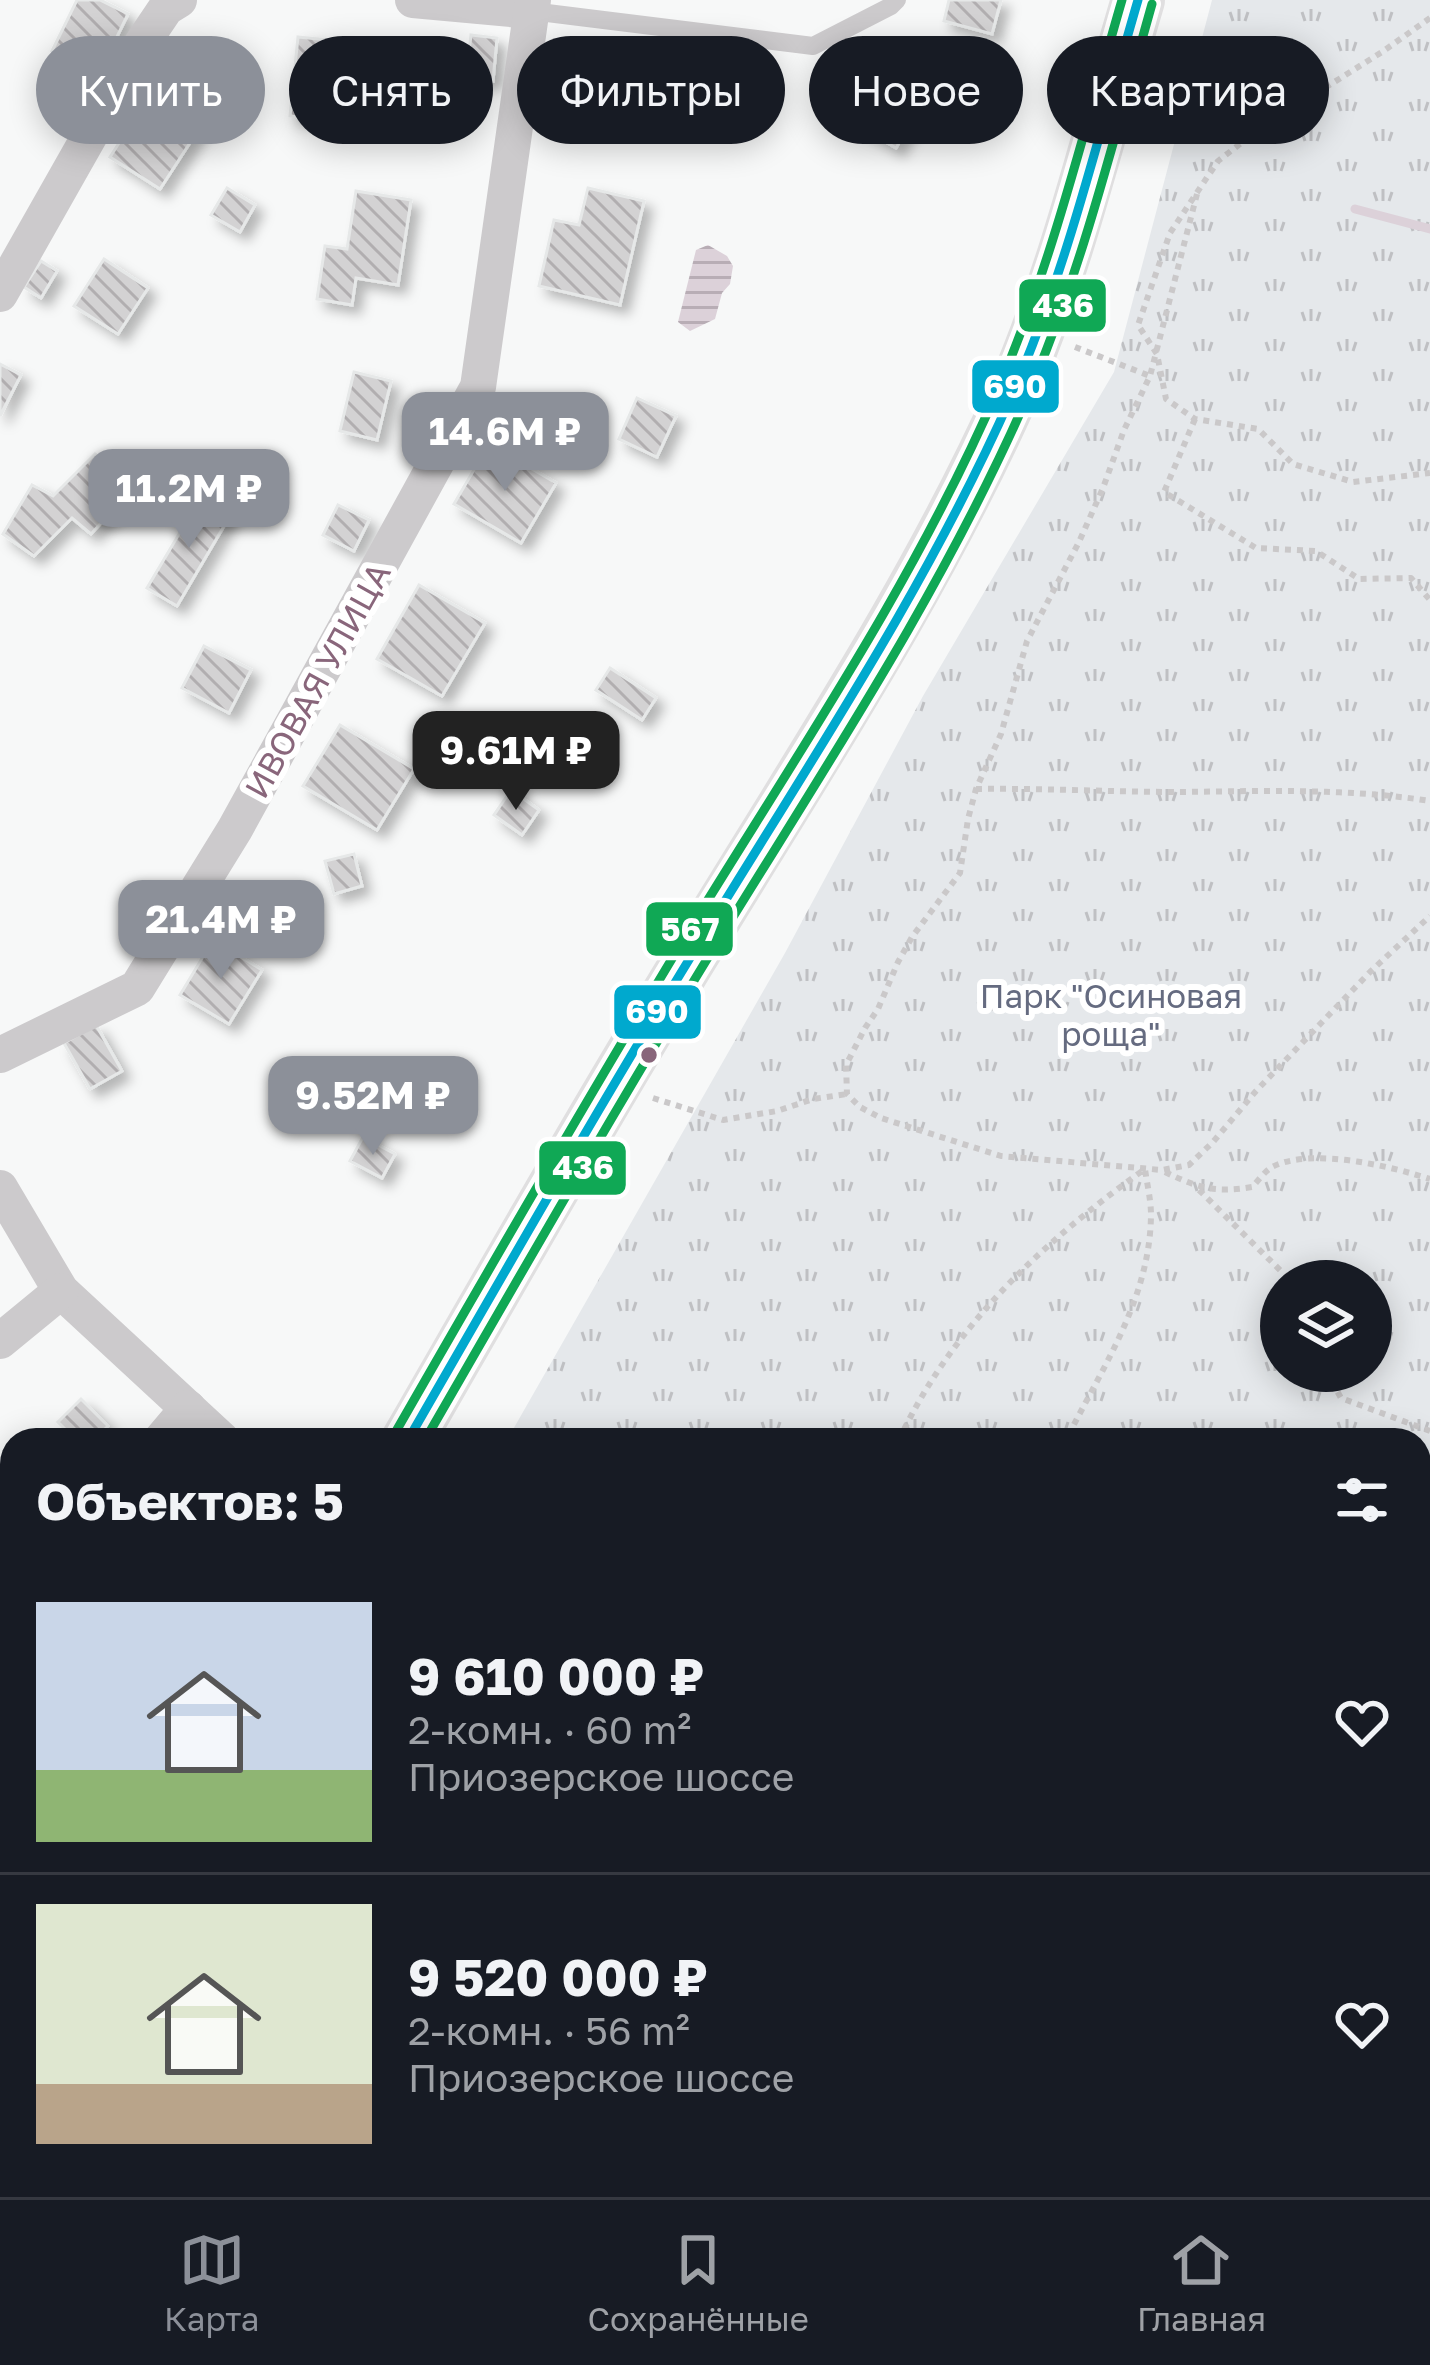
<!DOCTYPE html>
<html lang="ru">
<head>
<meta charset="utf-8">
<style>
	body { margin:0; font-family:"Golos Text",sans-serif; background:#20242c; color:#f1f3f6; height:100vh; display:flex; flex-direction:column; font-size:45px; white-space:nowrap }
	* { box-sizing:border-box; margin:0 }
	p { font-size:39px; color:#9ea1a6 }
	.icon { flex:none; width:66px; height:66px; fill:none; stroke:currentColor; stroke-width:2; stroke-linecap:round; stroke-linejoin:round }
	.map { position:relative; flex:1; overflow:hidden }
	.drawer { position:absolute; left:0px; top:1428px; width:1431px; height:771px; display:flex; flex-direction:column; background:#171b24; border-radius:36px 36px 0 0; box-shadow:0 6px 30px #0003 }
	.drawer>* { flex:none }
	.top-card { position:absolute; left:36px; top:36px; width:1359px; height:108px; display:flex; gap:24px }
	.tools { position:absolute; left:1260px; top:1260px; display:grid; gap:24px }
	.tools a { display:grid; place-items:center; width:132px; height:132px; border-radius:50%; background:#171b24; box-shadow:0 6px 30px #0003; font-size:60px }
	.price { position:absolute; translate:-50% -102px; padding:0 27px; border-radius:24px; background:#8c9099; color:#fff; font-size:39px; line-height:78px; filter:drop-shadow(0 3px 6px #0008) }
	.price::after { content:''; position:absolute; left:50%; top:72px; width:36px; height:27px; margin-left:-18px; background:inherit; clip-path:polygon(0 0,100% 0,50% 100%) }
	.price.selected { background:#222; color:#fff }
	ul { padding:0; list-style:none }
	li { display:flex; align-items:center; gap:36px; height:300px; padding:0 36px }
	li+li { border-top:3px solid #363941 }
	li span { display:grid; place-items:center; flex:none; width:336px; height:240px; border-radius:0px; color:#555 }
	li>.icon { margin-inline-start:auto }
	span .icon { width:144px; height:144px; fill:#fffc; stroke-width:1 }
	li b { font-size:51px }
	h2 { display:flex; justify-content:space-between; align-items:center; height:144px; padding:0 36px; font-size:51px }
	.chip { padding:0 42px; border-radius:54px; background:#171b24; box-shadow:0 6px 30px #0003; font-size:42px; line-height:108px }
	.chip.selected { background:#8c9099; color:#fff }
	.tab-bar { display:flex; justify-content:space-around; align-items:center; height:168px; border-top:3px solid #363941; background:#171b24; font-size:33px; color:#9ea1a6 }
	.tab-bar a { display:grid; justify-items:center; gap:6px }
	.tab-bar .selected { color:#8c9099 }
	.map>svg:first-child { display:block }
	.park { fill:url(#park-tufts); fill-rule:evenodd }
	.water { fill:url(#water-rules) }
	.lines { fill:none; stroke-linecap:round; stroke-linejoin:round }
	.stream { stroke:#dcd1d9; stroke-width:9 }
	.building { fill:url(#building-back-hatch); stroke:#e6e8e8; stroke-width:3; filter:url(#shadow) }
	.path { stroke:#cac8c9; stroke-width:6; stroke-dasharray:6 6; stroke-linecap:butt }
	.lane { stroke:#cccacc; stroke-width:18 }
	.street { stroke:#cccacc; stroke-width:36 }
	.primary { stroke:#e0dfe0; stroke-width:54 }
	.bus-1-casing { stroke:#fff; stroke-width:18 }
	.bus-2-casing { stroke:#fff; stroke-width:18 }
	.bus-3-casing { stroke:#fff; stroke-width:18 }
	.bus-1 { stroke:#00a9ce; stroke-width:9 }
	.bus-2 { stroke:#10a855; stroke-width:9 }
	.bus-3 { stroke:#10a855; stroke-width:9 }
	.bus-dot { fill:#89667b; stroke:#fff; stroke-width:4.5 }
	.labels { text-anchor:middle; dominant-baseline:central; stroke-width:12; stroke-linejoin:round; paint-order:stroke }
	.street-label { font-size:33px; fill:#89667b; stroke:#fff }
	.park-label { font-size:33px; fill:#656b80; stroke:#fff }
	.line-badge { stroke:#fff; stroke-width:4.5 }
	.badge-label { font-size:33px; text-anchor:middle; font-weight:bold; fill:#fff }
</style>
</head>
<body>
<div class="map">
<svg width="1430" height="2197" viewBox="0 0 1430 2197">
	<defs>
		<pattern id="park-tufts" width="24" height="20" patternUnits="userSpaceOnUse" patternTransform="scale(3)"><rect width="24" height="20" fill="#e5e8eb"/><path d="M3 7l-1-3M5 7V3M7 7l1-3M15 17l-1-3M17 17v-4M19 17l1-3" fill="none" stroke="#bfc0c3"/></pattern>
		<pattern id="water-rules" width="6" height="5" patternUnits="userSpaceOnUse" patternTransform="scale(3)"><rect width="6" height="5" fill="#dcd1d9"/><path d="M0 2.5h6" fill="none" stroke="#b8adb5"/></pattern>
		<pattern id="building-back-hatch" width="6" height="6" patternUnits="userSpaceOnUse" patternTransform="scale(3)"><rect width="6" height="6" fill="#d3d2d3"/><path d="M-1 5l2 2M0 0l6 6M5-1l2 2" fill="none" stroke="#b1aeb0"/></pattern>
		<filter id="shadow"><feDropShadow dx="8" dy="8" stdDeviation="6" flood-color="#0004"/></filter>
	</defs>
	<rect width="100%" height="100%" fill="#f7f8f8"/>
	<!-- park -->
	<path class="park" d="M1212,0h218v2197h-1105l-2,-10h1096v-747h-912l278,-487 138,-257 191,-324zM1281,1281h90v90h-90z"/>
	<!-- water -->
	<polygon class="water" points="708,245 727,256 733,266 730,284 722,293 715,319 690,331 678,322 696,250"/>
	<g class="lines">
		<!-- stream -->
		<polyline class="stream" points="1355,209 1430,229"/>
	</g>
	<!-- building -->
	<g class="building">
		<polygon points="77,0 100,0 128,14 99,74 52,51"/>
		<polygon points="949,0 1001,0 992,34 944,21"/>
		<polygon points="471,35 497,38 493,81 466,78"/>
		<polygon points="298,37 359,43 351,122 290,116"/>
		<polygon points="892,60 933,84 896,148 855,124"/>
		<polygon points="156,86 206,118 160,189 110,157"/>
		<polygon points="227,188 255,205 240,232 211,215"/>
		<polygon points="588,188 644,201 620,305 539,286 554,220 579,225"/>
		<polygon points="356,191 411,200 398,285 356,278 352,305 317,299 325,246 347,249"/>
		<polygon points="104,259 148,288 118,334 74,306"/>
		<polygon points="41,261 57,271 41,298 24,287"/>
		<polygon points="0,364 21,375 0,416"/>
		<polygon points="354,372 391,381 377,440 340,431"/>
		<polygon points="637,398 676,416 657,457 619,439"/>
		<polygon points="489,444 556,483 521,543 454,504"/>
		<polygon points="95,454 134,487 91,534 72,518 34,556 3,534 32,485 53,496"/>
		<polygon points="201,497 231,514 177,606 147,588"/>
		<polygon points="338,505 369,520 354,551 323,535"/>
		<polygon points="419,585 485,623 442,696 377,659"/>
		<polygon points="204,646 251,670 229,713 182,688"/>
		<polygon points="610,668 656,698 642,720 596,690"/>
		<polygon points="340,725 414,769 377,830 303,786"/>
		<polygon points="511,790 539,810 522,835 494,815"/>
		<polygon points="354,854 362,886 334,894 325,861"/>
		<polygon points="213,940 262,970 229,1024 180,995"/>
		<polygon points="96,1025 122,1071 90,1089 64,1043"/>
		<polygon points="363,1137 395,1154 382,1178 350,1161"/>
		<polygon points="81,1399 108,1426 94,1440 76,1440 58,1422"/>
		<polygon points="0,1745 12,1749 12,1806 5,1828 0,1827"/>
		<rect x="37" y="2187" width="68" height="10"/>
	</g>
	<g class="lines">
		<!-- path -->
		<g class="path">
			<polyline points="1430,18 1382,52 1258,130 1218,161 1170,233 1138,325 1157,354 1166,399 1195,419 1258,429 1293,464 1353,482 1430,473"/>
			<polyline points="1197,194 1150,376 1124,430 1103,488 1079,542 1027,641 1001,734 976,789 968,819 960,873 912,937 898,962 878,1009 865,1028 846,1065 847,1094 860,1107 881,1118 1001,1156 1162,1170 1189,1165 1213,1142 1256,1091 1370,972 1430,916"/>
			<polyline points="1075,347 1150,376"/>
			<polyline points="1195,419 1164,492 1256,548 1316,551 1359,579 1411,578 1430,600"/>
			<path d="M976,789c68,-1 136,3 204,3 84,-1 167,-4 250,9"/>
			<polyline points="653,1098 723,1120 777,1111 813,1099 847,1094"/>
			<path d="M1165,1172c33,16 50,21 87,15 6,-6 12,-15 20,-20 39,-20 118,-1 158,12"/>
			<polyline points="1199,1190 1291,1281"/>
			<polyline points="1326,1371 1341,1398 1430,1431"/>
			<path d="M899,1440c53,-114 145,-199 246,-271 2,15 6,31 6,46 -1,84 -49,153 -85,225"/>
			<polyline points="1419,1539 1430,1536"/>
			<polyline points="785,2187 789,2197"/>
		</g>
		<!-- lane -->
		<polyline class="lane" points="531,11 813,46 891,6 897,0"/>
		<!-- street -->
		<g class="street">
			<polyline points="413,0 531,11"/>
			<polyline points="0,294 141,45 166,8 179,0"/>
			<polyline points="0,1055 137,988 235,829 478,387 533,0"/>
			<polyline points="0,1188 61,1291 222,1440"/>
			<polyline points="0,1341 61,1291"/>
			<polyline points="161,1440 188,1408"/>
			<polyline points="0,1631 12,1616"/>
			<polyline points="0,2141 9,2197"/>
		</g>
		<!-- primary -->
		<g class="primary">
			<path d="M408,1440c98,-170 195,-341 298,-508 107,-175 221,-348 305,-535 55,-125 88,-266 127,-397"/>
			<polyline points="265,2187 267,2197"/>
		</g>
		<!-- bus-1 casing -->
		<g class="bus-1-casing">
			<path id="bus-1" d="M408,1440c98,-170 195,-341 298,-508 107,-175 222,-347 305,-535 56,-127 88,-264 127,-397"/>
		</g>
		<!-- bus-2 casing -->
		<g class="bus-2-casing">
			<path id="bus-2" d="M425,1440c97,-168 193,-336 295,-502 107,-174 222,-347 305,-536 56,-128 89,-264 127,-398"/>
		</g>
		<!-- bus-3 casing -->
		<g class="bus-3-casing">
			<path id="bus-3" d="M395,1433c98,-171 196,-341 298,-509 107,-174 224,-347 305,-535 54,-125 86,-259 124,-389"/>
		</g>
		<!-- bus-1 -->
		<use href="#bus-1" class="bus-1"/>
		<!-- bus-2 -->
		<use href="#bus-2" class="bus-2"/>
		<!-- bus-3 -->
		<use href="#bus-3" class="bus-3"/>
	</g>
	<!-- markers -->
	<circle class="bus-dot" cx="649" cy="1055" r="10"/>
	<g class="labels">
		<!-- street labels -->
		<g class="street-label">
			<text transform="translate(317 680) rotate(-61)">ИВОВАЯ УЛИЦА</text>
		</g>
		<!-- park labels -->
		<g class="park-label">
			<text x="1111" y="995">Парк "Осиновая<tspan x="1111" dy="38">роща"</tspan></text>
		</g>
	</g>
	<g class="line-badge">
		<rect x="1017" y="277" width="91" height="57" rx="12" fill="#10a855"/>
		<rect x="970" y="358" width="91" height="57" rx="12" fill="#00a9ce"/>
		<rect x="644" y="900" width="91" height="58" rx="12" fill="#10a855"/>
		<rect x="612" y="983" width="91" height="58" rx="12" fill="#00a9ce"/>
		<rect x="537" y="1139" width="91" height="58" rx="12" fill="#10a855"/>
	</g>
	<g class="badge-label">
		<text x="1063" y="317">436</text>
		<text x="1015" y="398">690</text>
		<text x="690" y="941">567</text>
		<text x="657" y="1023">690</text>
		<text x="583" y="1179">436</text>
	</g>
</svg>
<div class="tools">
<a><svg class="icon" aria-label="layers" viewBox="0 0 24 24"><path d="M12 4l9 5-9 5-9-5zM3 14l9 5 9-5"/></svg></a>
</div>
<b class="price" style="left:505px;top:494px">14.6M ₽</b>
<b class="price" style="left:189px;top:551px">11.2M ₽</b>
<b class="price selected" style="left:516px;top:813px">9.61M ₽</b>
<b class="price" style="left:221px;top:982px">21.4M ₽</b>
<b class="price" style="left:373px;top:1158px">9.52M ₽</b>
<div class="top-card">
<a class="chip selected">Купить</a>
<a class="chip">Снять</a>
<a class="chip">Фильтры</a>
<a class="chip">Новое</a>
<a class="chip">Квартира</a>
</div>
<section class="drawer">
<h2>Объектов: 5<svg class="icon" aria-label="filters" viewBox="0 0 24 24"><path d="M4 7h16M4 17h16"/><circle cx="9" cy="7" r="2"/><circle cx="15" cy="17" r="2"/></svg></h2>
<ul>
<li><span style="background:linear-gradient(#c9d6e8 70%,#8fb573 0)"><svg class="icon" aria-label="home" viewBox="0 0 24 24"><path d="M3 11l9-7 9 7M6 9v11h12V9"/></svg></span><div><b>9 610 000 ₽</b><p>2-комн. · 60 m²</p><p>Приозерское шоссе</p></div><svg class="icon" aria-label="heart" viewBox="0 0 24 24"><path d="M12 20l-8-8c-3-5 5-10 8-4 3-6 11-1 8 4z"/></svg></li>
<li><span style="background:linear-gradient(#dfe7d0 75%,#b9a48a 0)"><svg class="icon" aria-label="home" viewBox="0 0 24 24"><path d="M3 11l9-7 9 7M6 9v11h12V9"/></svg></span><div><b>9 520 000 ₽</b><p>2-комн. · 56 m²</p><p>Приозерское шоссе</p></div><svg class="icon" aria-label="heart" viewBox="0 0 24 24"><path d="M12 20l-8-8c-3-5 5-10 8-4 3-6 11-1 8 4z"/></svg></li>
</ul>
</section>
</div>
<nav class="tab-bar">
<a class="selected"><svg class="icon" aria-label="map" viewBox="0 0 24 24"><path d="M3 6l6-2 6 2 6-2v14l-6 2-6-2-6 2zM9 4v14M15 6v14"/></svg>Карта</a>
<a><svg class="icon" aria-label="saved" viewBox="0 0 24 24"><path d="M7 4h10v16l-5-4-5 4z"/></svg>Сохранённые</a>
<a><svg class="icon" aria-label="home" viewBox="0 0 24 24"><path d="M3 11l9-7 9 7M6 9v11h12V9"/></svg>Главная</a>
</nav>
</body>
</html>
